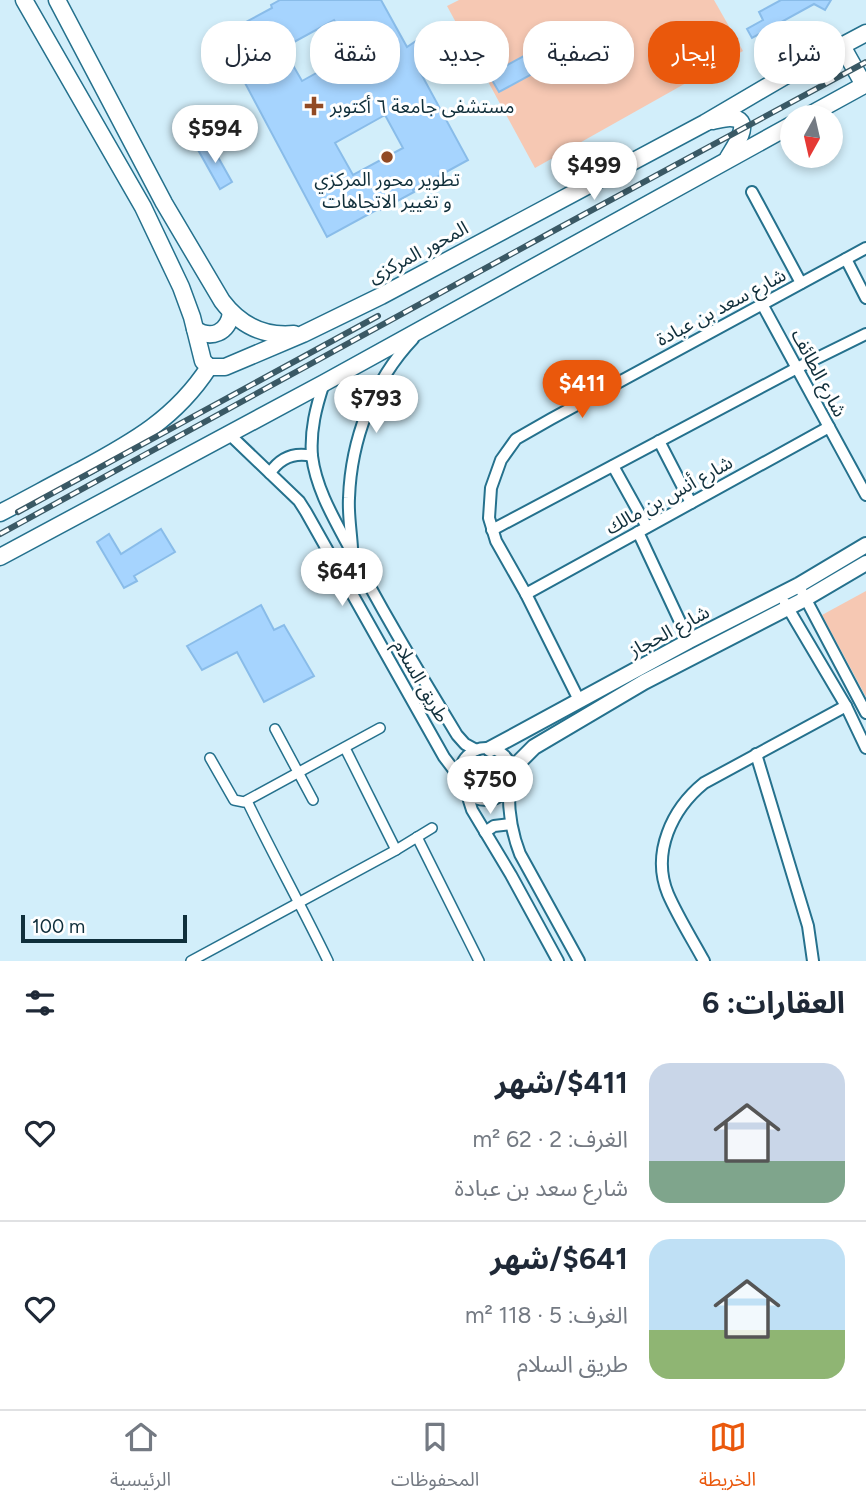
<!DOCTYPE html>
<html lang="ar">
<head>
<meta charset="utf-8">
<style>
	body { margin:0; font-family:Figtree,"Noto Sans Arabic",sans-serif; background:#f2f2f3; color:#1f2937; direction:rtl; height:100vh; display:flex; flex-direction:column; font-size:26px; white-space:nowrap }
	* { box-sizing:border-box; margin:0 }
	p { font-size:23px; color:#747a83 }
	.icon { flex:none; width:38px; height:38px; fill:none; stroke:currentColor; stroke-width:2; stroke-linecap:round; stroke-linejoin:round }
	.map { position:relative; height:961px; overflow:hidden; direction:ltr }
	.side { display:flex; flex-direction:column; background:#fff; flex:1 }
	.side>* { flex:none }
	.banner { position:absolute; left:21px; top:21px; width:824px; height:63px; direction:rtl; display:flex; gap:14px }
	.needle { width:46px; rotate:188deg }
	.fabs { position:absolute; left:780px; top:105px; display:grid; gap:14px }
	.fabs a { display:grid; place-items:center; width:63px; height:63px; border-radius:50%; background:#fff; box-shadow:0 4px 10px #0003; font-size:35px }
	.scale { position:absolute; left:21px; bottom:18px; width:166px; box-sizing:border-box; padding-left:7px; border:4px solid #102f3b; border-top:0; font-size:19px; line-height:24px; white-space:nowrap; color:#102f3b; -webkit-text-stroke:5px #fff; paint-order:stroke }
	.price { position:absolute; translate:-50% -60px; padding:0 16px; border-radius:24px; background:#fff; color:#222; font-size:23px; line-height:46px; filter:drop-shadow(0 2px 4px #0008) }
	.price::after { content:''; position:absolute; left:50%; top:42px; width:21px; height:16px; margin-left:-10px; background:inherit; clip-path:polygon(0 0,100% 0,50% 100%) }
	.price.current { background:#ea580c; color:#fff }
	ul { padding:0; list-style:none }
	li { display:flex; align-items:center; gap:21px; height:175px; padding:0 21px }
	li+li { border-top:2px solid #e0e1e3 }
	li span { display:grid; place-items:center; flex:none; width:196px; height:140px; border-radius:21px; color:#555 }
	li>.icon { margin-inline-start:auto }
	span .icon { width:84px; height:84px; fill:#fffc; stroke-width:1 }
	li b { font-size:30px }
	h2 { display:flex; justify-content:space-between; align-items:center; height:84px; padding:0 21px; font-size:30px }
	.pill { padding:0 24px; border-radius:28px; background:#fff; box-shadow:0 4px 10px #0003; font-size:24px; line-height:63px }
	.pill.current { background:#ea580c; color:#fff }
	.tabs { display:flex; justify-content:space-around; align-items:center; height:98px; border-top:2px solid #e0e1e3; background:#fff; font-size:19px; color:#747a83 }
	.tabs a { display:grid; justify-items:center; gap:4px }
	.tabs .current { color:#ea580c }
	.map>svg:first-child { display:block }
	.green { fill:#f6c8b3 }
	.building { fill:#a6d4fe; stroke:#89bce9; stroke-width:2; fill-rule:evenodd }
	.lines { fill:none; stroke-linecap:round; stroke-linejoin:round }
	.pedestrian-casing { stroke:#25718d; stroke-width:12 }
	.minor-casing { stroke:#25718d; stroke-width:14 }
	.tertiary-casing { stroke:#25718d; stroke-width:18 }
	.secondary-casing { stroke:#25718d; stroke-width:19 }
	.pedestrian { stroke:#fff; stroke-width:9 }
	.minor { stroke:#fff; stroke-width:10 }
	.tertiary { stroke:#fff; stroke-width:14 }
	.secondary { stroke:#fff; stroke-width:16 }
	.rail-casing { stroke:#3a5965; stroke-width:6 }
	.rail { stroke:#fff; stroke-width:3.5; stroke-dasharray:10; stroke-linecap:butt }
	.poi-dot { fill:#914a25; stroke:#fff; stroke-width:2.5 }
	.labels { text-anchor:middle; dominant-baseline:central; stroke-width:6; stroke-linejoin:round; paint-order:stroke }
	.poi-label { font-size:19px; fill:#102f3b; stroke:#fff; text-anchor:start }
	.street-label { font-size:19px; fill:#102f3b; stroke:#fff }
</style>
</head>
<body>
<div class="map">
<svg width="866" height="961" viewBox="0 0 866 961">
	<rect width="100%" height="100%" fill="#d2eefa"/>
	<!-- green -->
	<g class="green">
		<polygon points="459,0 714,0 743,51 535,168 447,6"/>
		<polygon points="866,591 866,697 822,615"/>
	</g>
	<!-- building -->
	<g class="building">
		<path d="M280,0h101l26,47 9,-6 13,24 -10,5 49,90 -55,30 1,2 -33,18 -1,-2 -53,29 -107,-201 52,-28 -1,-3zM334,20l18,33 -50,28 -19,-33zM385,115l18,33 -50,27 -18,-32z"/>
		<polygon points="781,0 831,0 825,10 814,4 752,38 747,29 763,20 759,12"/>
		<polygon points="577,27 587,44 499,92 489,75"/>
		<polygon points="209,141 232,182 220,189 197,148"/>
		<polygon points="161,529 175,552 134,576 137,581 124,588 97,542 109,534 121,554"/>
		<polygon points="261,605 274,630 284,625 314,676 264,702 237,652 202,670 187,646"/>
	</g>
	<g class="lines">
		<!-- pedestrian casing -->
		<g class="pedestrian-casing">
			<g id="pedestrian">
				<polyline points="275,729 313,800"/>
				<polyline points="345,748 396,850"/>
				<polyline points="210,758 234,800 244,802 380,728"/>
				<path d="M247,801c26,54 55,106 81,160"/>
				<polyline points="417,837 479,961"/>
				<polyline points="191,961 396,850 432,828"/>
			</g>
		</g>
		<!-- minor casing -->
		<g class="minor-casing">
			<g id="minor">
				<polyline points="752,192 801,283"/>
				<polyline points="846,259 866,298"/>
				<polyline points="762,304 866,495"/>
				<path d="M324,383c-8,24 -14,47 -12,73 4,32 21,61 36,89 33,65 71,127 109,190l8,9 11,6"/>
				<polyline points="228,433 299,501 306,512 444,757 460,778"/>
				<polyline points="659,441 691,503"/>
				<polyline points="613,466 647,527"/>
				<path d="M270,473c10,-15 24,-21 42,-17"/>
				<polyline points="492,530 797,368 866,334"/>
				<polyline points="638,532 689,641"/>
				<path d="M352,548c-1,-17 -4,-34 -3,-50 2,-58 24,-117 64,-159"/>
				<polyline points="802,592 866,713"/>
				<polyline points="526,594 829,427"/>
				<polyline points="785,603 846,706 866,748"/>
				<polyline points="579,700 526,594 496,541 489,518 491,488 501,460 516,439 551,419 866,248"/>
				<circle cx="486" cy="774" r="26"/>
				<polyline points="756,754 808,926 813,961"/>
				<path d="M509,786c-1,24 2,45 11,68l59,107"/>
				<polyline points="466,791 472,810 511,875 558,961"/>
				<polyline points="485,832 494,826 511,824"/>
				<path d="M704,961c-12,-22 -26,-44 -36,-67 -17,-41 4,-85 36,-111l142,-77"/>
			</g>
		</g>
		<!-- tertiary casing -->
		<g class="tertiary-casing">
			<g id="tertiary">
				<polyline points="490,749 689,641 799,585 866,545"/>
				<polyline points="512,772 518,763 534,747 644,682 805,599 866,563"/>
			</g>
		</g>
		<!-- secondary casing -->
		<g class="secondary-casing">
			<g id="secondary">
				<polyline points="24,0 143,207 181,287 192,317 203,361 209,367"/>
				<path d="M57,0l107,203 58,98c18,24 42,36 72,33"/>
				<polyline points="842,46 864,85"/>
				<polyline points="806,117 866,84"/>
				<path d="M713,121c5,-1 12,-3 17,-3 26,0 3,31 -2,40"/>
				<path d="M195,329c16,11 33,4 36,-16"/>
				<polyline points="209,367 225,367 303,334 381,296 705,123 785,76 866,33"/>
				<path d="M0,513c27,-14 54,-29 81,-43 52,-28 95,-52 128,-103"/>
				<polyline points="0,557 324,383 793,124"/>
			</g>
		</g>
		<!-- pedestrian -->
		<use href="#pedestrian" class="pedestrian"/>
		<!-- minor -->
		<use href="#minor" class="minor"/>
		<!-- tertiary -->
		<use href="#tertiary" class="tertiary"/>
		<!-- secondary -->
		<use href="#secondary" class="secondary"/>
		<!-- rail casing -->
		<g class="rail-casing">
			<g id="rail">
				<polyline points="18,512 378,316"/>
				<polyline points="0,534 557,229 866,62"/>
			</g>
		</g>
		<!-- rail -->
		<use href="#rail" class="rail"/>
	</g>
	<!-- markers -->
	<g class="poi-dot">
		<path d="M310.5 95.5h7v7h7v7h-7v7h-7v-7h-7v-7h7z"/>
		<circle cx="387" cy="157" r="7"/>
	</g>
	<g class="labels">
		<!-- poi labels -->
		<g class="poi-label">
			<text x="330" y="106">مستشفى جامعة ٦ أكتوبر</text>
			<text x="387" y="179" text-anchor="middle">تطوير محور المركزي<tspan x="387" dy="22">و تغيير الاتجاهات</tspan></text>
		</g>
		<!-- street labels -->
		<g class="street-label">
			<text transform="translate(418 252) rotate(-28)">المحور المركزى</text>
			<text transform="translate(721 307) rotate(-28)">شارع سعد بن عبادة</text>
			<text transform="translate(819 373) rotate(62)">شارع الطائف</text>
			<text transform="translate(669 495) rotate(-29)">شارع أنس بن مالك</text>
			<text transform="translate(669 631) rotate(-28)">شارع الحجاز</text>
			<text transform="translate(421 681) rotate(60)">طريق السلام</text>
		</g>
	</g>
</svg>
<div class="fabs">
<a><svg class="needle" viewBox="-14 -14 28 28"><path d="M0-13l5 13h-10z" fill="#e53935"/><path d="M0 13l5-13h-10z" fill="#747a83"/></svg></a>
</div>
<div class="scale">100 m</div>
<b class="price" style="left:215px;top:165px">$594</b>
<b class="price" style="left:594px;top:202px">$499</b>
<b class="price current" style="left:582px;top:420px">$411</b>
<b class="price" style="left:376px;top:435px">$793</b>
<b class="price" style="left:342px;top:608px">$641</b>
<b class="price" style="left:490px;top:816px">$750</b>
<div class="banner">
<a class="pill">شراء</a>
<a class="pill current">إيجار</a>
<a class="pill">تصفية</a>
<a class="pill">جديد</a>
<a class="pill">شقة</a>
<a class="pill">منزل</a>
</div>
</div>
<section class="side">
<h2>العقارات: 6<svg class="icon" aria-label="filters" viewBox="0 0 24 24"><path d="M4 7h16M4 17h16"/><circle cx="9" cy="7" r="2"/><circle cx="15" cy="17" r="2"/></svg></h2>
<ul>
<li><span style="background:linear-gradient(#c9d6e8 70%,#7fa58c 0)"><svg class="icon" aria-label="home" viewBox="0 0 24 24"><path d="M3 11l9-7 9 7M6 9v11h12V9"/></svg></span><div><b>$411/شهر</b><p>الغرف: 2 · 62 m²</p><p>شارع سعد بن عبادة</p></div><svg class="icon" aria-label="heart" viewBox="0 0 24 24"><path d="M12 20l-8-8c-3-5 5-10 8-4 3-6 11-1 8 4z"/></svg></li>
<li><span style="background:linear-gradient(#bfe0f5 65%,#8fb573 0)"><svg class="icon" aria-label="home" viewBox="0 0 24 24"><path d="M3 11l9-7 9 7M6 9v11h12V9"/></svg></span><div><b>$641/شهر</b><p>الغرف: 5 · 118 m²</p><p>طريق السلام</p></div><svg class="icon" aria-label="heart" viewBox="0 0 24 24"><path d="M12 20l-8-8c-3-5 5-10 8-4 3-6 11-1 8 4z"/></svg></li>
</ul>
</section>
<nav class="tabs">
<a class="current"><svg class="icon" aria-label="map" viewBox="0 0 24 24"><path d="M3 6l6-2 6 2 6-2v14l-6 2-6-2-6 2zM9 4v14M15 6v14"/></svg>الخريطة</a>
<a><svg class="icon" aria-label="saved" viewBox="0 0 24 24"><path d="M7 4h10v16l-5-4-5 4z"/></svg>المحفوظات</a>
<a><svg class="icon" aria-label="home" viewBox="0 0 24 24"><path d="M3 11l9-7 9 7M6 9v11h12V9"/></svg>الرئيسية</a>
</nav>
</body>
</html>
